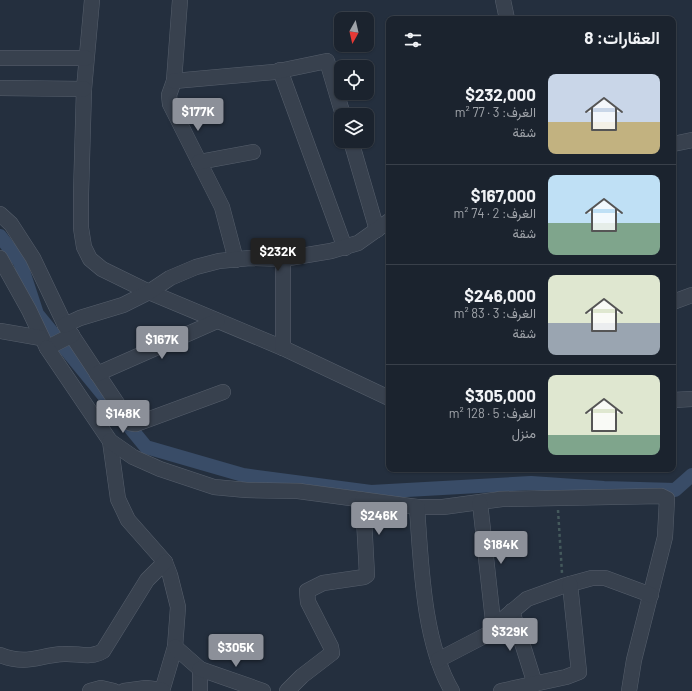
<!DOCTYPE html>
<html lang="ar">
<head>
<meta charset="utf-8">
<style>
	body { margin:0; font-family:Barlow,Vazirmatn,sans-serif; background:#282f3a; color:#f1f3f6; direction:rtl; height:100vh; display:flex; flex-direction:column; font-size:15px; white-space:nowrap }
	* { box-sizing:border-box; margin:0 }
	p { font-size:13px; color:#a0a4aa }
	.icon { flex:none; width:22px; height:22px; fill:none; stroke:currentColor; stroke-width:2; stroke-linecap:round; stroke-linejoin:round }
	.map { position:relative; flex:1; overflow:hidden; direction:ltr }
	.panel { position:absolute; left:386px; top:16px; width:290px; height:456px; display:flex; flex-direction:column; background:#1b232e; border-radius:8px; box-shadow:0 1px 3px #0004,0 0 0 1px #39404a; direction:rtl }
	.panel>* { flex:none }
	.needle { width:26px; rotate:188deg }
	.fabs { position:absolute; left:334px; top:12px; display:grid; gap:8px }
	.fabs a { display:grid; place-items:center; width:40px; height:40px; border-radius:8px; background:#1b232e; box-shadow:0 1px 3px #0004,0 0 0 1px #39404a; font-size:20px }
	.price { position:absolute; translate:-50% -34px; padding:0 9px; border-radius:4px; background:#8c9099; color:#fff; font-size:13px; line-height:26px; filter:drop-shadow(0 1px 2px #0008) }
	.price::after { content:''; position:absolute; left:50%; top:24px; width:12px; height:9px; margin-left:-6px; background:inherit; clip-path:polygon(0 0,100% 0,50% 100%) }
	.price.current { background:#222; color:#fff }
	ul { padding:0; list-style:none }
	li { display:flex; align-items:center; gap:12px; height:100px; padding:0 16px }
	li+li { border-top:1px solid #39404a }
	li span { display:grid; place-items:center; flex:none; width:112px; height:80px; border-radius:8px; color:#555 }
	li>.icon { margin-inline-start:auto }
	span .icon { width:48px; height:48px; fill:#fffc; stroke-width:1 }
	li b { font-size:17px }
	h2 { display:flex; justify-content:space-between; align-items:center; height:48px; padding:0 16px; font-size:17px }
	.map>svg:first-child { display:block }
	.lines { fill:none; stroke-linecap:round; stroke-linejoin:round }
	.canal { stroke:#394c67; stroke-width:14 }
	.minor-casing { stroke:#565f6c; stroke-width:16 }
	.path { stroke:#44595c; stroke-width:2.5; stroke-dasharray:3 3; stroke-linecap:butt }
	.minor { stroke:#38414e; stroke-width:15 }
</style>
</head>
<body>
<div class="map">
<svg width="692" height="691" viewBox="0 0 692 691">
	<rect width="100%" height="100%" fill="#242f3e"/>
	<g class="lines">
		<!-- canal -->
		<polyline class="canal" points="0,236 20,262 37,314 146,447 243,475 371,492 531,483 604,488 675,490 692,475"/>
		<!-- minor casing -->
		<g class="minor-casing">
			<g id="minor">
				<polyline points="92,0 84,89 81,194 81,228 84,247 90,259 102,269 149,292 283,348 389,398"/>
				<polyline points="180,0 174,81 169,95 170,104 222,207 236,260"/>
				<polyline points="503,0 507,19"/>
				<polyline points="0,58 86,58"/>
				<polyline points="280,70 345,248"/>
				<polyline points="174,81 274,72 327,61 343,115"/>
				<polyline points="0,88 84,89"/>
				<polyline points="351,141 377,230"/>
				<polyline points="673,144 692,140"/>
				<polyline points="199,162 253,152"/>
				<polyline points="0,214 11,224 33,258 65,325 130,423 136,424 223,392"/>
				<polyline points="0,258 29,310 47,348 72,335"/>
				<polyline points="673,302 692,295"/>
				<polyline points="65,325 80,318 123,305 149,292 170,278 196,267 219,261 250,258 283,259 331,251 358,243 389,221"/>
				<polyline points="0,331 41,338"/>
				<polyline points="47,348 110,441 118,499 128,520 165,562 170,575 178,607 175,647 162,691"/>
				<polyline points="283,348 283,259"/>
				<polyline points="97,374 217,321"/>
				<polyline points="673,400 692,399"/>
				<polyline points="110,441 133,457 160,469 214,487 246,490 298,491 417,507 443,507 502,499 661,496 667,499 665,537 634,660 629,691"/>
				<polyline points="480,503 494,630"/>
				<path d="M417,507c4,56 6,135 35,184"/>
				<polyline points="512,611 535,684"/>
				<polyline points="175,647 200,669 200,691"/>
				<path d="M0,655c29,11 38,0 64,-1 14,-1 26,5 39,-3l44,-71 18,-18"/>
				<polyline points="438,660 490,633 503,619 527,599 563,586 592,578 605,578 651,595"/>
				<polyline points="200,669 263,691"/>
				<polyline points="90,691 101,688 114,691"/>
				<polyline points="124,691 146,688 162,690"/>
				<polyline points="287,691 302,676 332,653 331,647 308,602 307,591 323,583 364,577 367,575 363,500"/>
				<polyline points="501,691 566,677 579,672 570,584"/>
			</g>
		</g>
		<!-- path -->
		<polyline class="path" points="558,510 562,573"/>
		<!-- minor -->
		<use href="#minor" class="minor"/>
	</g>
</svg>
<div class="fabs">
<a><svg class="needle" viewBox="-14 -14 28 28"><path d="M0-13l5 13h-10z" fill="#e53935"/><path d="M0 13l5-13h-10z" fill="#a0a4aa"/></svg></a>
<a><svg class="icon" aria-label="locate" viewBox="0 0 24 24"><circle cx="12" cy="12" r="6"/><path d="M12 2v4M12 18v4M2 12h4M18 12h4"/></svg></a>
<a><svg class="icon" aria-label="layers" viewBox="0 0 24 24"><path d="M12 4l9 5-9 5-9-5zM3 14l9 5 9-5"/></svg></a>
</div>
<b class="price" style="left:198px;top:132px">$177K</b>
<b class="price current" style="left:278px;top:272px">$232K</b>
<b class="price" style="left:162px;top:360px">$167K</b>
<b class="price" style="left:123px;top:434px">$148K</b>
<b class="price" style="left:379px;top:536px">$246K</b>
<b class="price" style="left:501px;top:565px">$184K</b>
<b class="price" style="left:510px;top:652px">$329K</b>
<b class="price" style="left:236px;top:668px">$305K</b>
<section class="panel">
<h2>العقارات: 8<svg class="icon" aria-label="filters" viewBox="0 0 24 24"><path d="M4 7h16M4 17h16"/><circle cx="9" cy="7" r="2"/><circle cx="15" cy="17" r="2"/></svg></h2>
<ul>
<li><span style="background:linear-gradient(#c9d6e8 60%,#c2b280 0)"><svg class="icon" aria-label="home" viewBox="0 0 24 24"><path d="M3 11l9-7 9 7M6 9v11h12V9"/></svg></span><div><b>$232,000</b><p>الغرف: 3 · 77 m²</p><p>شقة</p></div></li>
<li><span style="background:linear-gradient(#bfe0f5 60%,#7fa58c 0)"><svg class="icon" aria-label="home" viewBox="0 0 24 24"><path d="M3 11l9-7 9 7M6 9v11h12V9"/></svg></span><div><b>$167,000</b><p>الغرف: 2 · 74 m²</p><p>شقة</p></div></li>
<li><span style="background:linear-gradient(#dfe7d0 60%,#9aa5b1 0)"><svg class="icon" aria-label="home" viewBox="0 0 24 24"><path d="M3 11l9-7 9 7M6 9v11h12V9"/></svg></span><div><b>$246,000</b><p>الغرف: 3 · 83 m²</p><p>شقة</p></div></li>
<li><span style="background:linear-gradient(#dfe7d0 75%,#7fa58c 0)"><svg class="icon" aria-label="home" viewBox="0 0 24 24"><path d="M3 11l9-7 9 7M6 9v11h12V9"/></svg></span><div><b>$305,000</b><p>الغرف: 5 · 128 m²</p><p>منزل</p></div></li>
</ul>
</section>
</div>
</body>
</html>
